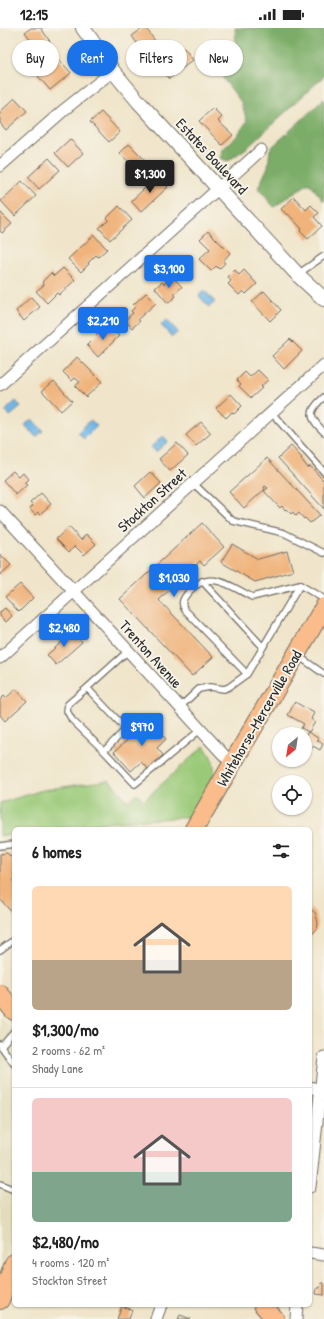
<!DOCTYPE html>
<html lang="en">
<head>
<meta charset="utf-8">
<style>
	body { margin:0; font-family:"Patrick Hand",sans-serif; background:#f6f6f6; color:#222; height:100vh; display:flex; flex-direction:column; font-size:15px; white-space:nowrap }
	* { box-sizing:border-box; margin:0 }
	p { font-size:13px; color:#767676 }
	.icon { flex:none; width:22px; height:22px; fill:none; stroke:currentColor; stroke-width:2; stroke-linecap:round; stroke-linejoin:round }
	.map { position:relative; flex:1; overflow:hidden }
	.side { position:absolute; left:12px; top:799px; width:300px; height:480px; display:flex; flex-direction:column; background:#fff; border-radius:6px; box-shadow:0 1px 3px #0004 }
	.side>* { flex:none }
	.guide { position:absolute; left:12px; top:12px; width:300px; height:36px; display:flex; gap:8px }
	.needle { width:26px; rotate:210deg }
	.fabs { position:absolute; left:272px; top:699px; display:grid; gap:8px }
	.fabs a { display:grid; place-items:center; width:40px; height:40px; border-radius:50%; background:#fff; box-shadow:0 1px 3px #0004; font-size:20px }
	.price { position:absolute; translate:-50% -34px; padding:0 9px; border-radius:4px; background:#1a73e8; color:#fff; font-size:13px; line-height:26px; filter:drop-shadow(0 1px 2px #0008) }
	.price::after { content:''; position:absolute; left:50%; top:24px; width:12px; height:9px; margin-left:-6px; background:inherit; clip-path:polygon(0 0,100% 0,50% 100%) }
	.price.on { background:#222; color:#fff }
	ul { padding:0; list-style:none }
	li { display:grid; align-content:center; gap:8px; height:212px; padding:0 20px }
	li+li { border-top:1px solid #e0e0e0 }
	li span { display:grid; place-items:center; height:124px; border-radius:6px; color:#555 }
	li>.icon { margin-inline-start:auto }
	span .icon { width:72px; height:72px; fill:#fffc; stroke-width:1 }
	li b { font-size:17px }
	h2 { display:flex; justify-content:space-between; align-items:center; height:48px; padding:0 20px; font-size:17px }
	.tag { padding:0 14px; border-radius:18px; background:#fff; box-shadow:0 1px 3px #0004; font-size:14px; line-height:36px }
	.tag.on { background:#1a73e8; color:#fff }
	.status { display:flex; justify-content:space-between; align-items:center; height:28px; padding:0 20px; background:#fff; direction:ltr }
	.status svg { height:11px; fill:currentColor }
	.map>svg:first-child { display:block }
	.built { fill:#e2dcba }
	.green { fill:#9ac977; stroke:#627a51 }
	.forest { fill:#7bad68; stroke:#536c4a }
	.water { fill:#6eb6e6; stroke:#4c7088 }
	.building { fill:#f0b37b }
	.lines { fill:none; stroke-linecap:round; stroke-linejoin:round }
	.service-casing { stroke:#706c63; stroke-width:8 }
	.minor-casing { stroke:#706c63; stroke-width:13 }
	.tertiary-casing { stroke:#706c63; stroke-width:16 }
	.primary-casing { stroke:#706c63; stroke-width:20 }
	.service { stroke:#fff; stroke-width:5.5 }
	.minor { stroke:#fff; stroke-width:11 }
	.tertiary { stroke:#fff; stroke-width:14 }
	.primary { stroke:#f9bc8a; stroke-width:18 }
	.labels { text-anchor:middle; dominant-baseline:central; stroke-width:4; stroke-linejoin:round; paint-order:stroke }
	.street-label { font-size:15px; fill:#2b2b2b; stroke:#f7f3e8 }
</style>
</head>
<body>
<div class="status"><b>12:15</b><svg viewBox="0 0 49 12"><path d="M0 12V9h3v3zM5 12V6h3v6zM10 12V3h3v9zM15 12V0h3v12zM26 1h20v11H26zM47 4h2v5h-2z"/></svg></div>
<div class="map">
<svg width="324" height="1291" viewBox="0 0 324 1291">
	<rect width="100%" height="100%" fill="#f7f3e8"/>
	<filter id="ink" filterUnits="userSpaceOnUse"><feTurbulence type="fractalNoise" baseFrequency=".025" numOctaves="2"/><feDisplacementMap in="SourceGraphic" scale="8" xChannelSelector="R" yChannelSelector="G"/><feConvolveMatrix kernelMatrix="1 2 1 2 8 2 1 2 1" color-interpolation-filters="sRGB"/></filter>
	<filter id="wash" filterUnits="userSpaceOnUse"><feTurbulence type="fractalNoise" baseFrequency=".012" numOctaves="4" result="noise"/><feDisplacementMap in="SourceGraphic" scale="16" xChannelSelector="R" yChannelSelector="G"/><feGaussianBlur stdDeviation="0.9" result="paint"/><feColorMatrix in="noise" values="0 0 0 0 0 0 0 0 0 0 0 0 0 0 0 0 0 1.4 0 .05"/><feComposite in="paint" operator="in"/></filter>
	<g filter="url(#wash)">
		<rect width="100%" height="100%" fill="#f0e5ca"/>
		<!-- built -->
		<polygon class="built" points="0,989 14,1005 14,1205 0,1245"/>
		<!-- green -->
		<path class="green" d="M204,718c7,10 13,19 9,31l-22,40 -92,6 -44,6h-41v5l-14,2v-33l43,-13 66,-10 19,21 9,-8 7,7z"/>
		<!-- forest -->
		<g class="forest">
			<polygon points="235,0 324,0 324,48 248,119 228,133 220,130 223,121 237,108 247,93 241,74 223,50 223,28 236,15"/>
			<polygon points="324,71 324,173 309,155 274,179 258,160 268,139 270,121"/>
		</g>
		<!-- water -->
		<g class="water">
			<polygon points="204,262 215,274 209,279 199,268"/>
			<polygon points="167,292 178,304 172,309 161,297"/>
			<polygon points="16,373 21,379 10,388 5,383"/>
			<polygon points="32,391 43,403 36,409 25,397"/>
			<polygon points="91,392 97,398 84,411 78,404"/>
			<polygon points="163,408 168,413 156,424 151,419"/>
		</g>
		<g id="blocks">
			<!-- building -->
			<g class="building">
				<polygon points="31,0 41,0 53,18 41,26 25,4"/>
				<polygon points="143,0 146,0 157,16 144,26 132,8"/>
				<polygon points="184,20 193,32 169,51 160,40 159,42 151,32 165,21 172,30"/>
				<polygon points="58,30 71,45 50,62 37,47"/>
				<polygon points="15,70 27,83 6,102 0,95 0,84"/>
				<polygon points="213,80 222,89 218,93 233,107 222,117 199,93"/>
				<polygon points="101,84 120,104 109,114 90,94"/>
				<polygon points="70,111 83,125 68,139 55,125"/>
				<polygon points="129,116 145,132 135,141 120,125"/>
				<polygon points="49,130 60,142 39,161 28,149"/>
				<polygon points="158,148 168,159 141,184 131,173"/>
				<polygon points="22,153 36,168 15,188 1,173"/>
				<polygon points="294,169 306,182 311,177 319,185 314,189 322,198 308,211 300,203 302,201 288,186 287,187 281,181"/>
				<polygon points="119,178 132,192 110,212 99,200 109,192 107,190"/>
				<polygon points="0,184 12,196 2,205 0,203"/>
				<polygon points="208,203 230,225 223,233 225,235 219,241 216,238 211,243 199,231 210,221 200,211"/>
				<polygon points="94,207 107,221 98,229 96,227 88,235 89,236 81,244 68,231"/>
				<polygon points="63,240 75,252 59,267 57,265 47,275 36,263 44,257 42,254 51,245 54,248"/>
				<polygon points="235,242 239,247 244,242 257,256 246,266 243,263 239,267 228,256 231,253 228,249"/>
				<polygon points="173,249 182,259 174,266 176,268 168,275 155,260 162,254 164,256"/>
				<polygon points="264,263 281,282 270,293 252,274"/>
				<polygon points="146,265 156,275 138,291 140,293 132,300 125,292 133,285 131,283 135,279 133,277"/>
				<polygon points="31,269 40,279 24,293 16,283"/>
				<polygon points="107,297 119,308 98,329 87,317"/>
				<polygon points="290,311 302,323 284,341 272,328"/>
				<polygon points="77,329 102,354 86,369 75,358 80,354 75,350 72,353 63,344"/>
				<polygon points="258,342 268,352 260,359 262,360 251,370 239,358 241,356 237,352 245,344 250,349"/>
				<polygon points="54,353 72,373 61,383 42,363"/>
				<polygon points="231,366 242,378 234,386 232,384 226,390 216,380"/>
				<polygon points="201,394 211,405 196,418 186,407"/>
				<polygon points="177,415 188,427 170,443 159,431"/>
				<polygon points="291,418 302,430 301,431 308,440 310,438 324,453 324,481 278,430"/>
				<polygon points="267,430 320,487 310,495 305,490 304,491 299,485 296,488 293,484 291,486 286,481 285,482 282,478 280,480 264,463 268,460 265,458 264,459 265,461 244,480 229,464"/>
				<polygon points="13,443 19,449 23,445 28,451 24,455 27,457 16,467 3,452"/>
				<polygon points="150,444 161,455 145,470 135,458"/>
				<polygon points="41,465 51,476 40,486 38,484 35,487 30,481 33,478 30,475"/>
				<polygon points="202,495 224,519 204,537 200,533 159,572 213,629 192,648 120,571"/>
				<polygon points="69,499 81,512 86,506 96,516 84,527 75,518 69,524 56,511"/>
				<polygon points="232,516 258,531 287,523 293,543 255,554 221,534"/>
				<polygon points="0,526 11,537 0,547"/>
				<polygon points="20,556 33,570 19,584 5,569"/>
				<polygon points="5,580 12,588 6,594 0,588 0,584"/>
				<polygon points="73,604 82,614 56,637 47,627"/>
				<polygon points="16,661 27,673 5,693 0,687 0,672 4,668 6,670"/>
				<polygon points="295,674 314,685 311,691 315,694 309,704 301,700 304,696 288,687"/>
				<polygon points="150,692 166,711 157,720 163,727 148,741 141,734 131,743 114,724"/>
				<polygon points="308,704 318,710 317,712 323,716 320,722 313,718 312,720 305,716 305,709"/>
				<polygon points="14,824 14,887 0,871 0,826 7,825 10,828"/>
				<polygon points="310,880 316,886 318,896 317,901 310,908"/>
				<polygon points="321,1255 324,1255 324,1267 316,1266 317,1260 320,1260"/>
				<polygon points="122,1278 132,1282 129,1291 117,1291"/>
				<polygon points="180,1287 191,1291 178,1291"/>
			</g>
		</g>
	</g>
	<g filter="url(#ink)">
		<use href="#blocks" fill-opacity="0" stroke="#706c63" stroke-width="1"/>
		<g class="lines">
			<!-- service casing -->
			<g class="service-casing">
				<g id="service">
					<polyline points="298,246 324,228"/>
					<path d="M324,369c-17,15 -15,20 0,35"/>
					<polyline points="271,384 324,444"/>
					<polyline points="193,455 233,493 284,505 324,525"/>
					<polyline points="202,553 263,619"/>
					<polyline points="128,623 87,660 126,701 104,723 135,756 200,702"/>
					<polyline points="297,627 324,646"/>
					<polyline points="247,646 300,557"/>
					<polyline points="87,660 68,676 67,683 72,692 104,723"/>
					<path d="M180,679l19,-18 11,-2 14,2 5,-2 18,-13 -62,-64c-4,-6 -3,-10 2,-16 21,-26 42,-9 65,3l48,-12 24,14"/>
					<polyline points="0,818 14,816"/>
					<polyline points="0,922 11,914"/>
					<polyline points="0,1016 1,1018 14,1003"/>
					<polyline points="1,1018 14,1036"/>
					<polyline points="0,1156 14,1162"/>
				</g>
			</g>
			<!-- minor casing -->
			<g class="minor-casing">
				<g id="minor">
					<polyline points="0,138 65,81 113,43"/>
					<polyline points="0,357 261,122"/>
					<polyline points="0,483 232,736"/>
					<polyline points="0,630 324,337"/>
					<polyline points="310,1059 324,1063"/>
					<polyline points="310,1159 324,1029"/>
					<polyline points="310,1225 324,1227"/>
					<polyline points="156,1291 161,1277"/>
					<polyline points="296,1291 297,1277"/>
				</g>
			</g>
			<!-- tertiary casing -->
			<g class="tertiary-casing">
				<polyline id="tertiary" points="83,0 113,43 138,73 298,247 324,271"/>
			</g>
			<!-- primary casing -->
			<g class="primary-casing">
				<g id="primary">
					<polyline points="194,801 324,579"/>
					<polyline points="0,966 14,983"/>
					<polyline points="0,1272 14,1235"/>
					<polyline points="263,1277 275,1291"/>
				</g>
			</g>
			<!-- service -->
			<use href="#service" class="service"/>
			<!-- minor -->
			<use href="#minor" class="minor"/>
			<!-- tertiary -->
			<use href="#tertiary" class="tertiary"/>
			<!-- primary -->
			<use href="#primary" class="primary"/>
		</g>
	</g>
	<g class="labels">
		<!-- street labels -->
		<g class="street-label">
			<text transform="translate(212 128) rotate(47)">Estates Boulevard</text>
			<text transform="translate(152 472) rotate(-42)">Stockton Street</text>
			<text transform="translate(151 626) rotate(48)">Trenton Avenue</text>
			<text transform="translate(259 690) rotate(-60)">Whitehorse-Mercerville Road</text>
		</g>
	</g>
</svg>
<div class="fabs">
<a><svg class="needle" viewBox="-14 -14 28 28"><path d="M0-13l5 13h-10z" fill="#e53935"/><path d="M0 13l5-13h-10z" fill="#767676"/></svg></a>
<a><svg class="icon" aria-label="locate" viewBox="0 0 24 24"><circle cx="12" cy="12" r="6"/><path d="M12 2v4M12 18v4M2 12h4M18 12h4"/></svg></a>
</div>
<b class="price on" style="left:150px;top:166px">$1,300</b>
<b class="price" style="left:169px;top:261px">$3,100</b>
<b class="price" style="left:103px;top:313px">$2,210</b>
<b class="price" style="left:174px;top:570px">$1,030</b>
<b class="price" style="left:64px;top:620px">$2,480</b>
<b class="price" style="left:142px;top:719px">$970</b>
<div class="guide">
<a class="tag">Buy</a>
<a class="tag on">Rent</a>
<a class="tag">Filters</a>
<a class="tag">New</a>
</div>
<section class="side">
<h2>6 homes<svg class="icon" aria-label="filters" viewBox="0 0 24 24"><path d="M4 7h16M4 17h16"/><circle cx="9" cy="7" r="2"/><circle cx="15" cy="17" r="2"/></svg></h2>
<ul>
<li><span style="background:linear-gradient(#ffd9b3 60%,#b9a48a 0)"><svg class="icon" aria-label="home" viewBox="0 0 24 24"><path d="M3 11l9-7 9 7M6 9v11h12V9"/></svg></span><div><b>$1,300/mo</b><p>2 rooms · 62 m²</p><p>Shady Lane</p></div></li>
<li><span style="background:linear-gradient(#f6c9c9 60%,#7fa58c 0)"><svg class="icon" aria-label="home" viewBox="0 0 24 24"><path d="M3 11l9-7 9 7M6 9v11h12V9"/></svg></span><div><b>$2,480/mo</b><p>4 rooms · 120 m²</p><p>Stockton Street</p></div></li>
</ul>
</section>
</div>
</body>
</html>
